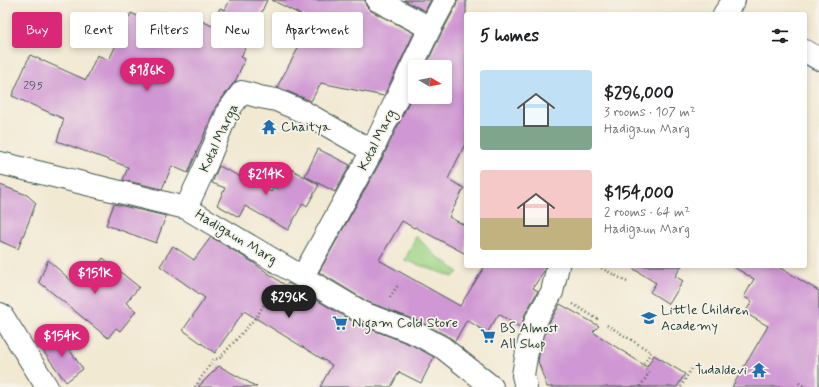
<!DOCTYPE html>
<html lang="en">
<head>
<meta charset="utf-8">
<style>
	body { margin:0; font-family:Mynerve,sans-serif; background:#f2f2f2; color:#202124; height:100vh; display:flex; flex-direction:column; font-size:15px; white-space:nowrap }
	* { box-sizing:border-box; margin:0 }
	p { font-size:13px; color:#757577 }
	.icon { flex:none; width:22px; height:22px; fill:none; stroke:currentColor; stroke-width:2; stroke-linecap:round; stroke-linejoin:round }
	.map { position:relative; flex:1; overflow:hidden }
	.sheet { position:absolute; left:464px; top:12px; width:343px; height:256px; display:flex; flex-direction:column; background:#fff; border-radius:4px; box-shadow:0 2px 6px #0003 }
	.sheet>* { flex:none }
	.banner { position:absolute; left:12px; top:12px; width:380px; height:36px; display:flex; gap:8px }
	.needle { width:26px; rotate:100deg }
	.tools { position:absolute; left:408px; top:60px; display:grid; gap:8px }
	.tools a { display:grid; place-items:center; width:44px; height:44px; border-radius:4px; background:#fff; box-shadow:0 2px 6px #0003; font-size:20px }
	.price { position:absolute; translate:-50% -34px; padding:0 9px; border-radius:14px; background:#db2777; color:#fff; font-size:13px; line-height:26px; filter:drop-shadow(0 1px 2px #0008) }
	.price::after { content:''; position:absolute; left:50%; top:24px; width:12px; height:9px; margin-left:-6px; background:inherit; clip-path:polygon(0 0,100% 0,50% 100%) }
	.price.current { background:#222; color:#fff }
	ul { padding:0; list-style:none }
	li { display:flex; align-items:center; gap:12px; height:100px; padding:0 16px }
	li span { display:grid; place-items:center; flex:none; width:112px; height:80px; border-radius:4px; color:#555 }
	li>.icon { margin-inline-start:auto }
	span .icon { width:48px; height:48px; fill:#fffc; stroke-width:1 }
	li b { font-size:17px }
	h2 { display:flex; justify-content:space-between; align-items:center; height:48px; padding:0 16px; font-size:17px }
	.pill { padding:0 14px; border-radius:4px; background:#fff; box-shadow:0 2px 6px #0003; font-size:14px; line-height:36px }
	.pill.current { background:#db2777; color:#fff }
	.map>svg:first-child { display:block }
	.green { fill:#9dd486; stroke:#5e885d }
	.building { fill:#cf97d3 }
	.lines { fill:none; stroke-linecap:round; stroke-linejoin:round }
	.street-casing { stroke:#3f574c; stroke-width:24 }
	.path { stroke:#3f574c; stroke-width:2.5; stroke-dasharray:1 3; stroke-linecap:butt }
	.street { stroke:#fff; stroke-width:22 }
	.labels { text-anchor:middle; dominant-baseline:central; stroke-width:3.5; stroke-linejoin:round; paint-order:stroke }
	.number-label { font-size:12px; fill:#4b545c }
	.poi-label { font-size:14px; fill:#1f3d34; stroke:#f7f3e8; text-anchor:start }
	.street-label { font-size:14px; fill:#1f3d34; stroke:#f7f3e8 }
</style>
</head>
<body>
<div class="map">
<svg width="819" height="387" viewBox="0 0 819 387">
	<rect width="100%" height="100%" fill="#f7f3e8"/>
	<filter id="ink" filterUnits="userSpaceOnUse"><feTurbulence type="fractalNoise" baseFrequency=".025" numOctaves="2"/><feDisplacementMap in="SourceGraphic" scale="8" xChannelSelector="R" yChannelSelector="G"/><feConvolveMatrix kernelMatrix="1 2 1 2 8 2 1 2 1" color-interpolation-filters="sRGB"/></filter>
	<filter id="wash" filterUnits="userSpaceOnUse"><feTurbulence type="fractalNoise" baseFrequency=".012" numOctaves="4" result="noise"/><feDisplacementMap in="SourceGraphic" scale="16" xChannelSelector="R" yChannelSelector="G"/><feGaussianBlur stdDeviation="0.9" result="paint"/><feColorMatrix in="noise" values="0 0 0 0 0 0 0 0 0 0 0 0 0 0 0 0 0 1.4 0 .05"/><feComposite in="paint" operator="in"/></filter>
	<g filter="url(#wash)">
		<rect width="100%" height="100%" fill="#f2e9d3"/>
		<!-- green -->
		<polygon class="green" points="416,236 436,256 447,263 458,272 453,277 405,260"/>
		<g id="blocks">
			<!-- building -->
			<g class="building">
				<polygon points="230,0 267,0 241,57 245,59 235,82 232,85 216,106 188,173 172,166 162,189 123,180 128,167 57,141 64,119 12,96 30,55 86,80 97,55 109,60 131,13 188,39 193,28 198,31 202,21 212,26 220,8 225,10"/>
				<polygon points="272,0 365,0 366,6 371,11 414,33 384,96 321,83 311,101 277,87 313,21"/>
				<polygon points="404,0 431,0 425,11"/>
				<polygon points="457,0 466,0 466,142 448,179 464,188 449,217 466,226 466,254 415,227 414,228 402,221 379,260 460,306 485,266 545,266 544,271 533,288 538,291 525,314 521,328 499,314 487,333 467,320 455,341 449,337 423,323 368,302 319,272 383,157 415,89 415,97 445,97 445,67 425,67 441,34 456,6"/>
				<polygon points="318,149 350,165 335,192 305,176"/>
				<polygon points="219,166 271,192 274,187 277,189 289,168 319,185 307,206 303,203 288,230 245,206 239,217 217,205 225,188 212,183"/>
				<polygon points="0,185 27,195 36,203 18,249 0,241"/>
				<polygon points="114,204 166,216 156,243 106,225"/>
				<polygon points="211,237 251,261 286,286 288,283 357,324 412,345 434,357 421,383 399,372 391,387 320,387 332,365 244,311 215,353 183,330 205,298 160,266 173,246 194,260"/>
				<polygon points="103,258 139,287 126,303 136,311 120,331 116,328 108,338 39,282 48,260 76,285 88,270 91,273"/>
				<polygon points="629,266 682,266 675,276 683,281 669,304 650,292 656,283"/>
				<polygon points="732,266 777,266 819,291 819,387 732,387 768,326 745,313 752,301 744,297 754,279"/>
				<polygon points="560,304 599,326 593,332 647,367 654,355 685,374 677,387 547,387 538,361 540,349 548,325"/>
				<polygon points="58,334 83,369 66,382 40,347"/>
				<polygon points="219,366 257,387 198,387"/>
			</g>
		</g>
	</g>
	<g filter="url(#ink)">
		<use href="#blocks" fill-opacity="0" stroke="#3f574c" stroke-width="1"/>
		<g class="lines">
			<!-- street casing -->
			<g class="street-casing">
				<g id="street">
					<polyline points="377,0 430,28"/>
					<polyline points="724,14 734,0"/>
					<polyline points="805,51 819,59"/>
					<polyline points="0,163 186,208 363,313 417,334 443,348 492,387"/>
					<polyline points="186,208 207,163 228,111 242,92 260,97 276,100 304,112 372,151"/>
					<polyline points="303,276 372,151 430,28 445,0"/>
					<polyline points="0,314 2,315 47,387"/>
					<polyline points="526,387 523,375 528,346 536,320 552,292 558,266"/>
				</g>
			</g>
			<!-- path -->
			<g class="path">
				<polyline points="598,266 629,283"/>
				<polyline points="390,297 398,285"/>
				<polyline points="573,304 599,320"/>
				<polyline points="607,325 651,352 643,366 649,373 640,387"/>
				<polyline points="799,383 806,387"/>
				<polyline points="195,387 214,359 219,359 257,316 274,288"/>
				<polyline points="681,387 691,369"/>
			</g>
			<!-- street -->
			<use href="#street" class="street"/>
		</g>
	</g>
	<!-- icons -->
	<defs>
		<g id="temple-bare" transform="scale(1.2)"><path d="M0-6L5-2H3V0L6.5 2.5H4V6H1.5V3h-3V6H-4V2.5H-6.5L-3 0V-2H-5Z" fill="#1f6fb2" stroke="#f7f3e8" stroke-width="2.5" paint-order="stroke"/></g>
		<g id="school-bare" transform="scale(1.2)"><path d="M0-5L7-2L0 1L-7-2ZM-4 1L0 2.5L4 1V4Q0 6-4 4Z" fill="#1f6fb2" stroke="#f7f3e8" stroke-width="2.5" paint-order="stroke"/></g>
		<g id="supermarket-bare" transform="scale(1.2)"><path d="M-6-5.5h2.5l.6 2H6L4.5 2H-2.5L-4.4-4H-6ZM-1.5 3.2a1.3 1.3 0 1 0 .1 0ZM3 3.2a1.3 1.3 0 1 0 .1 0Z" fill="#1f6fb2" stroke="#f7f3e8" stroke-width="2.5" paint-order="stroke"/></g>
	</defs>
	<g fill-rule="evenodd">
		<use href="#temple-bare" x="269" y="127"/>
		<use href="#school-bare" x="649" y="318"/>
		<use href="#supermarket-bare" x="340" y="323"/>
		<use href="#supermarket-bare" x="488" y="336"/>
		<use href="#temple-bare" x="759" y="370"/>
	</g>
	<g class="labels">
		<!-- number labels -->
		<g class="number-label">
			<text x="33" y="86">295</text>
		</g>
		<!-- poi labels -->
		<g class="poi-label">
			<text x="281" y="127">Chaitya</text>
			<text x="661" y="310">Little Children<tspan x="661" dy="16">Academy</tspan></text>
			<text x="352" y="323">Nigam Cold Store</text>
			<text x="500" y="328">BS Almost<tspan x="500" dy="16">All Shop</tspan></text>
			<text x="747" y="370" text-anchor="end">Tudaldevi</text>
		</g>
		<!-- street labels -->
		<g class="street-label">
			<text transform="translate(219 138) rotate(-65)">Kotal Marga</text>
			<text transform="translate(377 140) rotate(-63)">Kotal Marg</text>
			<text transform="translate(236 237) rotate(31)">Hadigaun Marg</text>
		</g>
	</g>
</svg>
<div class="tools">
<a><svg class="needle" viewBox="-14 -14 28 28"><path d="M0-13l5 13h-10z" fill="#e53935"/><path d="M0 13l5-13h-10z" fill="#757577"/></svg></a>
</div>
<b class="price" style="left:147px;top:92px">$186K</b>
<b class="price" style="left:266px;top:196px">$214K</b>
<b class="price" style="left:95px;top:295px">$151K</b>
<b class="price current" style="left:289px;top:319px">$296K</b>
<b class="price" style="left:62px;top:358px">$154K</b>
<div class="banner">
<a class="pill current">Buy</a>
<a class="pill">Rent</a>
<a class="pill">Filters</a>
<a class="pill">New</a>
<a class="pill">Apartment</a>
</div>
<section class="sheet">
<h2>5 homes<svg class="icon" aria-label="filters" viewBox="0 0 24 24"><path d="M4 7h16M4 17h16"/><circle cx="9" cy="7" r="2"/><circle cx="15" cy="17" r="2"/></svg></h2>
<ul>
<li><span style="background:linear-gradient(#bfe0f5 70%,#7fa58c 0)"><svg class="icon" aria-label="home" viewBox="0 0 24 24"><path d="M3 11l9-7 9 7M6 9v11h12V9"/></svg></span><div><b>$296,000</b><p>3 rooms · 107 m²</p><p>Hadigaun Marg</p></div></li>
<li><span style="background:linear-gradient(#f6c9c9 60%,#c2b280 0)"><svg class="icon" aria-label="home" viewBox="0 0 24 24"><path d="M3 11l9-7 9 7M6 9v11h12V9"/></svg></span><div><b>$154,000</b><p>2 rooms · 64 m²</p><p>Hadigaun Marg</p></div></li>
</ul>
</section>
</div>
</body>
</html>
